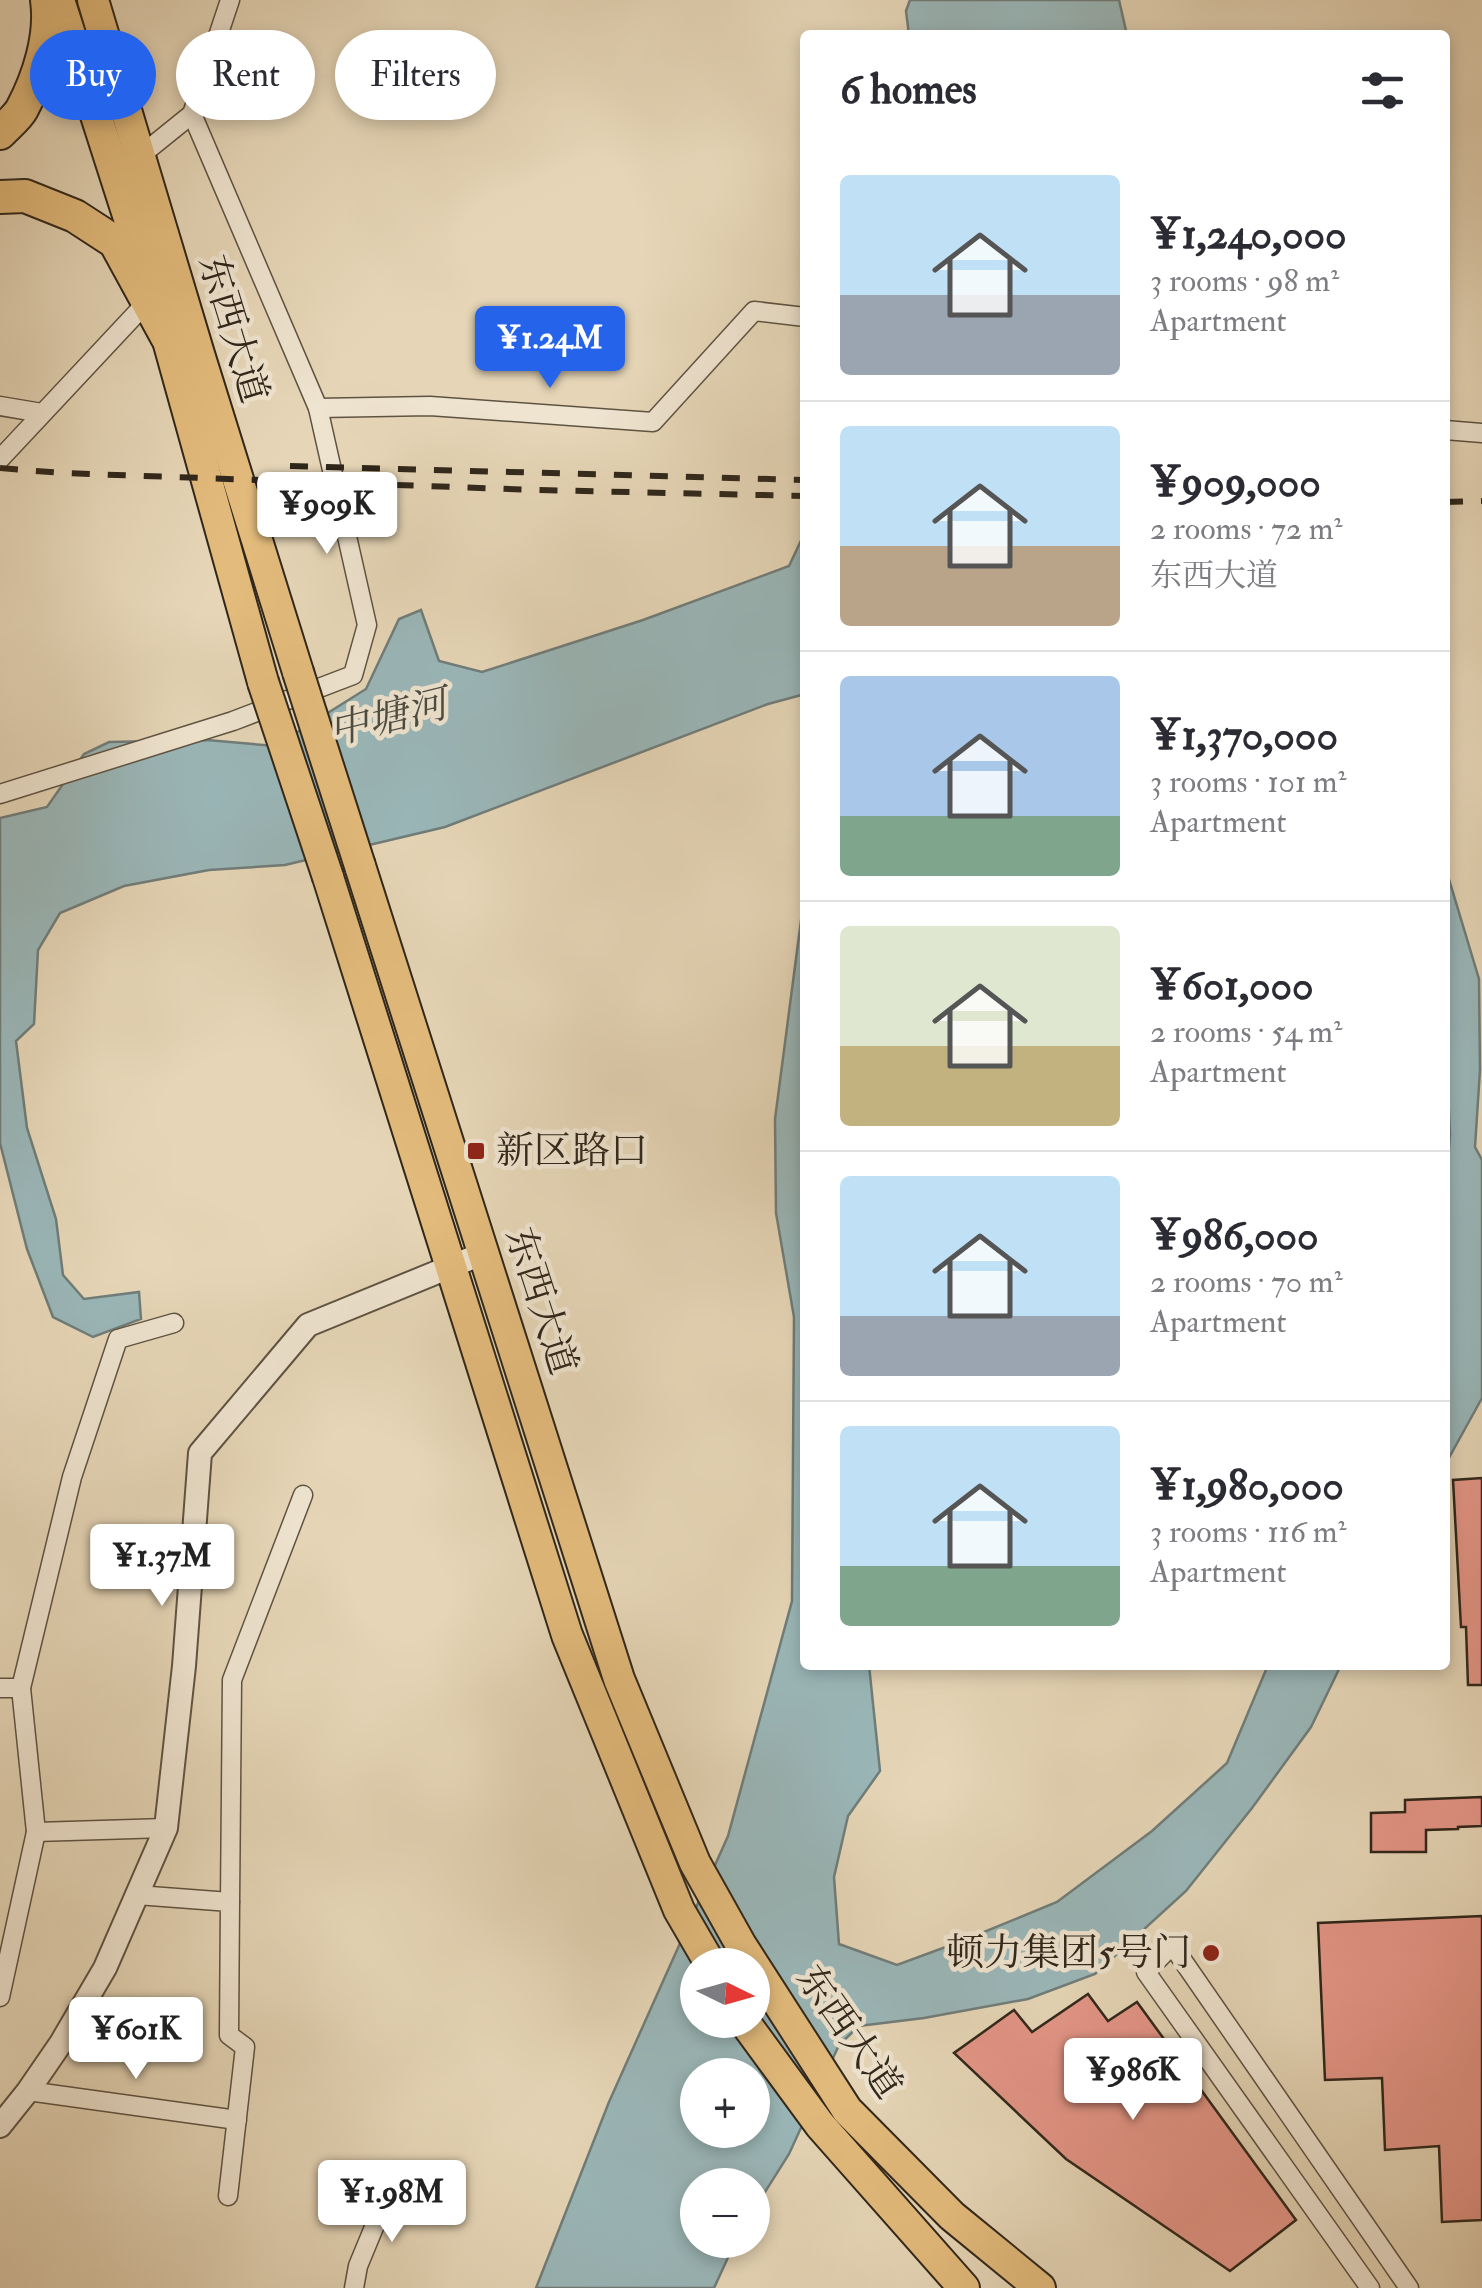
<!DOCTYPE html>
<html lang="en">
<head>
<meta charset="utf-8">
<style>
	body { margin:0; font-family:"IM FELL Double Pica","Noto Serif SC",serif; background:#f2f2f3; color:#2b2b33; height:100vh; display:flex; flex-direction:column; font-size:38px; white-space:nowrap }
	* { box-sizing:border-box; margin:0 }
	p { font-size:32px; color:#7c7c81 }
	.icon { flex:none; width:55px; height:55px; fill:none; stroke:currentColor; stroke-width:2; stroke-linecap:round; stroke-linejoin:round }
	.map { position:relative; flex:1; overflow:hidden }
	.side { position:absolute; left:800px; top:30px; width:650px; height:1640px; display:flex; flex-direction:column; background:#fff; border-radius:10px; box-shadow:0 5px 15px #0003 }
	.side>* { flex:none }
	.top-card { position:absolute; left:30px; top:30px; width:620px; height:90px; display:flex; gap:20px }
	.needle { width:65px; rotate:95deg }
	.fabs { position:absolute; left:680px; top:1948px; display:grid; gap:20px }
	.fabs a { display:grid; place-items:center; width:90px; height:90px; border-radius:50%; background:#fff; box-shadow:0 5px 15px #0003; font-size:50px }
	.price { position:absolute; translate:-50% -85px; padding:0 22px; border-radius:10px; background:#fff; color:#222; font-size:32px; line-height:65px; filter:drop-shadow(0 2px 5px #0008) }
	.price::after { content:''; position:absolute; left:50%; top:60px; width:30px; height:22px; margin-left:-15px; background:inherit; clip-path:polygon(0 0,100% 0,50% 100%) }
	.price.current { background:#2563eb; color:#fff }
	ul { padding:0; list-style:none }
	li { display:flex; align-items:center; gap:30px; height:250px; padding:0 40px }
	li+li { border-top:2px solid #e1e1e2 }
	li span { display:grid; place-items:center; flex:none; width:280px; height:200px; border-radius:10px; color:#555 }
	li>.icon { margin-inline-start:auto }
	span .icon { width:120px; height:120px; fill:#fffc; stroke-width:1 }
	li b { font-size:42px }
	h2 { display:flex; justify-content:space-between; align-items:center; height:120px; padding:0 40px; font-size:42px }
	.tag { padding:0 35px; border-radius:45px; background:#fff; box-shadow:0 5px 15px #0003; font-size:35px; line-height:90px }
	.tag.current { background:#2563eb; color:#fff }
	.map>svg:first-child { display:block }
	.water { fill:#9ab7b9; stroke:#707d7a; stroke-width:2.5; fill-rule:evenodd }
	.building { fill:#e59688; stroke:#30271b; stroke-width:2.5 }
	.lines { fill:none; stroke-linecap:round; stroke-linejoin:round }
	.minor-casing { stroke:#5e5342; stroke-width:21 }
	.tertiary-casing { stroke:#5e5342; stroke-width:26 }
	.primary-casing { stroke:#30271b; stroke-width:34 }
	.trunk-casing { stroke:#30271b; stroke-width:34 }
	.motorway-casing { stroke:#30271b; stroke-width:36 }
	.minor { stroke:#efe4d0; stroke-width:18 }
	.tertiary { stroke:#efe4d0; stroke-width:22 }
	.primary { stroke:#e3bb7c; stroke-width:30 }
	.trunk { stroke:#e3bb7c; stroke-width:30 }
	.motorway { stroke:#e3bb7c; stroke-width:32 }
	.rail { stroke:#30271b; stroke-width:6; stroke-dasharray:18 18; stroke-linecap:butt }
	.primary-bridge-casing { stroke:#30271b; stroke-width:34; stroke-linecap:butt }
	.primary-bridge { stroke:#e3bb7c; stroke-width:30 }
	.poi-dot { fill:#8f2418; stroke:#efe4d0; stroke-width:4 }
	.labels { text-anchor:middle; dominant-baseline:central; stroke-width:9; stroke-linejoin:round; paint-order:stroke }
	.street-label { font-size:38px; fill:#30271b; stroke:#efe4d0 }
	.poi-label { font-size:38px; fill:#30271b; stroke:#efe4d0; text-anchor:start }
	.water-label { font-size:40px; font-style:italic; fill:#4a4b42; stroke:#efe4d0 }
</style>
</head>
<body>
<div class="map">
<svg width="1482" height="2288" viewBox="0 0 1482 2288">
	<rect width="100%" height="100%" fill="#e6d6b7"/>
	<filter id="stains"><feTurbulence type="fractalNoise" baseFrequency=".002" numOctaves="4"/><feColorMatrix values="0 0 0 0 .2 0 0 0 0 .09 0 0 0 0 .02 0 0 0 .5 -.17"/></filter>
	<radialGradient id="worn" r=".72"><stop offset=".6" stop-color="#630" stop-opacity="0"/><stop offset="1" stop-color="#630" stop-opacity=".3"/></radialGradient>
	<!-- water -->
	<g class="water">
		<polygon points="910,0 1119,0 1127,35 909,35 906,11"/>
		<polygon points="805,532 805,694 768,704 445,827 285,865 209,870 124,886 60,913 38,950 34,1024 16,1041 27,1128 56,1219 63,1275 84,1299 139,1292 141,1319 93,1337 53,1317 27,1249 0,1143 0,818 47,807 84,754 109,742 207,740 275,746 366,689 399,619 421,610 439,661 482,672 643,620 789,566"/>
		<polygon points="1445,866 1479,979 1480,1070 1475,1147 1482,1160 1482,1398 1445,1465 1445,1210 1450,1134 1445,1029"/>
		<path d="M805,890v775h64l11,106 -32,45 -14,61 5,67 58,21 65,-24 95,-39 95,-71 75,-68 41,-98h73l-30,62 -59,81 -66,83 -91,83 -67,25 -104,19 -65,8 -20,19 -50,109 -36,57 -1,-26h-54v55h38l-22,48h-178l73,-186 119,-266 64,-235 2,-284 -18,-104 -1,-94zM698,1965h54v55h-54zM698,2075h54v55h-54z"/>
	</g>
	<!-- building -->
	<g class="building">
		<polygon points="1482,1478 1482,1685 1468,1685 1466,1627 1461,1627 1453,1480"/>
		<polygon points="1482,1797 1482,1826 1458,1827 1458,1829 1426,1830 1426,1852 1371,1852 1371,1813 1405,1812 1405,1800"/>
		<polygon points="1482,1916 1482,2220 1442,2222 1439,2146 1385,2150 1382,2078 1325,2080 1318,1923"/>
		<polygon points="1088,1994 1108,2021 1137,2002 1296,2220 1230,2271 1066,2159 954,2053 1014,2010 1032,2032"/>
	</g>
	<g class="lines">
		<!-- minor casing -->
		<g class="minor-casing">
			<g id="minor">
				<polyline points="140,156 192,114 230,0"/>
				<polyline points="0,406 42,413"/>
				<polyline points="318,408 430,406 653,422 754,311 805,317"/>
				<polyline points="1445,430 1482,433"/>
				<polyline points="0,459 147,302"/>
				<polyline points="0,794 233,721 353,675 367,625 318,408 192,114"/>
				<polyline points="0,1688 21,1688"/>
				<polyline points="36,1832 166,1828"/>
				<polyline points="137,1895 230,1902 229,2035 245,2047 228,2196"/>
				<polyline points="230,1902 232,1680 303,1495"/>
				<polyline points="0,1997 36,1832 21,1688 72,1477 118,1339 174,1323"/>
				<polyline points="28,2091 237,2120"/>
				<polyline points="354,2288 358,2266 389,2191"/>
				<polyline points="1370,2288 1146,1972 1172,1945 1409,2288"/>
			</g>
		</g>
		<!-- tertiary casing -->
		<g class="tertiary-casing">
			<polyline id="tertiary" points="0,2126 28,2091 61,2043 105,1968 166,1828 184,1666 200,1453 308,1325 484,1253"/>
		</g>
		<!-- primary casing -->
		<g class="primary-casing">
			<g id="primary">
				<polyline points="59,0 167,337 263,682"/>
				<polyline points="93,0 199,354 298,672"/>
			</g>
		</g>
		<!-- trunk casing -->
		<g class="trunk-casing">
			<g id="trunk">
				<polyline points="360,866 619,1679 695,1863 741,1945 847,2110 952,2216 1040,2288"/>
				<polyline points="328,877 567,1635 679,1910 711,1965"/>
				<polyline points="743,2020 820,2125 964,2288"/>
			</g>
		</g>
		<!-- motorway casing -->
		<g class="motorway-casing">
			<g id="motorway">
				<path d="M0,133c7,-8 17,-15 22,-24 17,-32 30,-73 25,-109"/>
				<polyline points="0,197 25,196 75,216 115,242 167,337"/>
			</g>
		</g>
		<!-- minor -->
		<use href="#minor" class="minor"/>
		<!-- tertiary -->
		<use href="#tertiary" class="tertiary"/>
		<!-- primary -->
		<use href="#primary" class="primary"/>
		<!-- trunk -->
		<use href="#trunk" class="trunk"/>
		<!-- motorway -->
		<use href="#motorway" class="motorway"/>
		<!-- rail -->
		<g class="rail">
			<polyline points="290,466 805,480"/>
			<polyline points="0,468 62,473 537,490 805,496"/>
			<polyline points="1445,502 1482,501"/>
		</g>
		<!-- primary-bridge casing -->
		<g class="primary-bridge-casing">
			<g id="primary-bridge">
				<polyline points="298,672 360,866"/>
				<polyline points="263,682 328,877"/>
			</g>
		</g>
		<!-- primary-bridge -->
		<use href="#primary-bridge" class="primary-bridge"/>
	</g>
	<!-- markers -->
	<g class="poi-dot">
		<rect x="466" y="1141" width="20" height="20" rx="5"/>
		<circle cx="1211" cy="1953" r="10"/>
	</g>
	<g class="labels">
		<!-- street labels -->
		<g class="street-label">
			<text transform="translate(233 329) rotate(73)">东西大道</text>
			<text transform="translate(541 1301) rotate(72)">东西大道</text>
			<text transform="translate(849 2032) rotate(55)">东西大道</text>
		</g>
		<!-- poi labels -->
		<g class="poi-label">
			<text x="496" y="1151">新区路口</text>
			<text x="1191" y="1953" text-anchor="end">顿力集团5号门</text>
		</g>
		<!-- water labels -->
		<g class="water-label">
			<text transform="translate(388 718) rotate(-14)">中塘河</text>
		</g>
	</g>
	<rect width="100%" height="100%" filter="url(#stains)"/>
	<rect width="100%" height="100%" fill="url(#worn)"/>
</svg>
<div class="fabs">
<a><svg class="needle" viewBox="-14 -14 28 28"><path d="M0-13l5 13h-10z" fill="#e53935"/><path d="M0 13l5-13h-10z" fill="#7c7c81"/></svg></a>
<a>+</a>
<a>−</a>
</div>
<b class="price current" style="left:550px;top:391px">¥1.24M</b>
<b class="price" style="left:327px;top:557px">¥909K</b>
<b class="price" style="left:162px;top:1609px">¥1.37M</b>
<b class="price" style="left:136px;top:2082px">¥601K</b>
<b class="price" style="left:1133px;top:2123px">¥986K</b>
<b class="price" style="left:392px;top:2245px">¥1.98M</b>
<div class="top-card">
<a class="tag current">Buy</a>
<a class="tag">Rent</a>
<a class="tag">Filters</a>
</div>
<section class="side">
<h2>6 homes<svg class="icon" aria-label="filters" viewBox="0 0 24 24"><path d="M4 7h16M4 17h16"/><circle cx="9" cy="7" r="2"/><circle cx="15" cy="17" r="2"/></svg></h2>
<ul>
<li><span style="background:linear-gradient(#bfe0f5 60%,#9aa5b1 0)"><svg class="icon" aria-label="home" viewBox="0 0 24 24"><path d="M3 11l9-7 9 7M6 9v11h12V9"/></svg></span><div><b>¥1,240,000</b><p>3 rooms · 98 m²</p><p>Apartment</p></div></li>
<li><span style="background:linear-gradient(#bfe0f5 60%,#b9a48a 0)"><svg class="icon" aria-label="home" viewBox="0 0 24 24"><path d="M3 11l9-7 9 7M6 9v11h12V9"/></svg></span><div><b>¥909,000</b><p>2 rooms · 72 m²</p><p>东西大道</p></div></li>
<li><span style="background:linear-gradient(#a9c7e8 70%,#7fa58c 0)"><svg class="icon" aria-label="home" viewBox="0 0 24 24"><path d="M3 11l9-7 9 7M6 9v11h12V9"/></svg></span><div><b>¥1,370,000</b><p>3 rooms · 101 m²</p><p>Apartment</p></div></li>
<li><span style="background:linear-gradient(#dfe7d0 60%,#c2b280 0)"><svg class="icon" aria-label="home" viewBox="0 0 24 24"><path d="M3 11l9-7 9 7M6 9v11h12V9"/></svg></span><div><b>¥601,000</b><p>2 rooms · 54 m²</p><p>Apartment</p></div></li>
<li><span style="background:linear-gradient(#bfe0f5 70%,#9aa5b1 0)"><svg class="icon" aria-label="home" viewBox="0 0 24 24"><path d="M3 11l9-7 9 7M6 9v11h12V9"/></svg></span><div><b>¥986,000</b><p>2 rooms · 70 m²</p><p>Apartment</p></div></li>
<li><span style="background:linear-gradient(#bfe0f5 70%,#7fa58c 0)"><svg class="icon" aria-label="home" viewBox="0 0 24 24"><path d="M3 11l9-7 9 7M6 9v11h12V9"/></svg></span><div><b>¥1,980,000</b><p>3 rooms · 116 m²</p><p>Apartment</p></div></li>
</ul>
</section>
</div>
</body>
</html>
